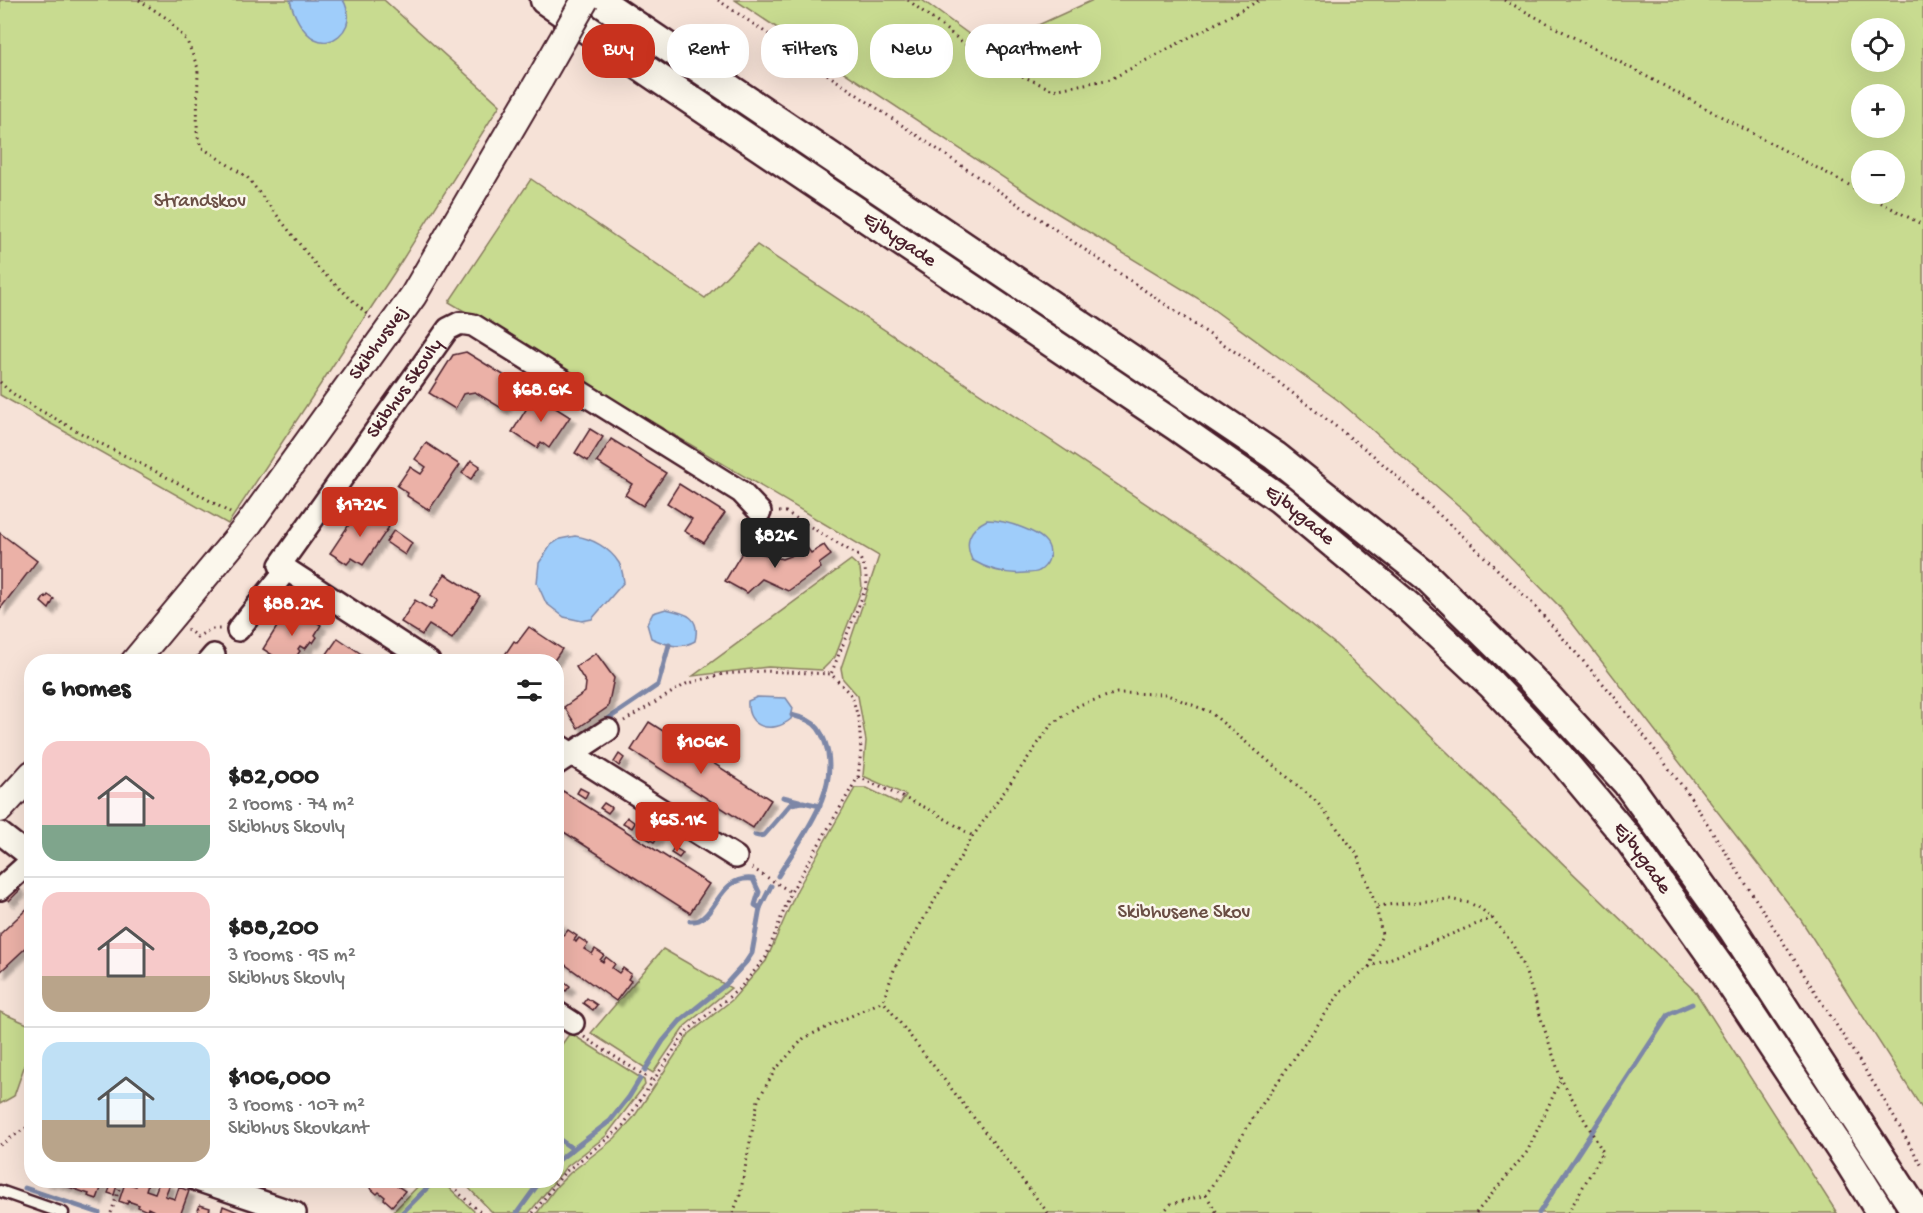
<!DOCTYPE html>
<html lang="en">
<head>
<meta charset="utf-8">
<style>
	body { margin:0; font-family:"Gochi Hand",sans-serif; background:#f2f2f2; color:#222; height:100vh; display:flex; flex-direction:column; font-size:22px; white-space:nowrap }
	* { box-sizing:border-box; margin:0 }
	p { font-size:20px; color:#767676 }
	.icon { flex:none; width:33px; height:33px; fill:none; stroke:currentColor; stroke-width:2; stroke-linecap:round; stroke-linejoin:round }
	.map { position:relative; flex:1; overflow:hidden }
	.sheet { position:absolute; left:24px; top:654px; width:540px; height:534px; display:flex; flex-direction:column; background:#fff; border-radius:24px; box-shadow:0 6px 24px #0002 }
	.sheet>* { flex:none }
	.guide { position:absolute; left:582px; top:24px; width:570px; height:54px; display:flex; gap:12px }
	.tools { position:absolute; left:1851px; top:18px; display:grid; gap:12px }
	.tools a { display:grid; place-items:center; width:54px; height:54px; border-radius:50%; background:#fff; box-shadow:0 6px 24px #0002; font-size:30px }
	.price { position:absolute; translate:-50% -51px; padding:0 14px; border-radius:6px; background:#c8321e; color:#fff; font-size:20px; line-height:39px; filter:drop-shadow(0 2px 3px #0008) }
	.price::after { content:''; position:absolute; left:50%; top:36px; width:18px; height:14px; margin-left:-9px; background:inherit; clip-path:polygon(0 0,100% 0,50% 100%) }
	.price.on { background:#222; color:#fff }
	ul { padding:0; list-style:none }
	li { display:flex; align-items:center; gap:18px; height:150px; padding:0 18px }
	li+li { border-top:2px solid #e0e0e0 }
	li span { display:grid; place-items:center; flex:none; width:168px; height:120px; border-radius:18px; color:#555 }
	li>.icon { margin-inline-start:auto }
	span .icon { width:72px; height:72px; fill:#fffc; stroke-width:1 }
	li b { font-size:26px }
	h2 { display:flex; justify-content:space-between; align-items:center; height:72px; padding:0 18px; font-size:26px }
	.pill { padding:0 21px; border-radius:24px; background:#fff; box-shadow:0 6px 24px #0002; font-size:21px; line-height:54px }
	.pill.on { background:#c8321e; color:#fff }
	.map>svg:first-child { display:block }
	.green { fill:#c8db90; stroke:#897d5e; stroke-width:1.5; fill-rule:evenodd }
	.water { fill:#9fcdfa; stroke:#7d87a7; stroke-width:1.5 }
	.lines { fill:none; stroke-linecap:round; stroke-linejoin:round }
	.stream { stroke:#7d87a7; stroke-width:5 }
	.building { fill:#ebb1a7; stroke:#4a1f2b; stroke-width:1.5; filter:url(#shadow) }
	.service-casing { stroke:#4a1f2b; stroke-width:15 }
	.minor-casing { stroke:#4a1f2b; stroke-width:26 }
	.tertiary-casing { stroke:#4a1f2b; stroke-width:30 }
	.secondary-casing { stroke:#4a1f2b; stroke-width:33 }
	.path { stroke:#4a1f2b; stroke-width:3; stroke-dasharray:1.5 4.5; stroke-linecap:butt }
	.service { stroke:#fbf7ec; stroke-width:10 }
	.minor { stroke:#fbf7ec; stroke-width:21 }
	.tertiary { stroke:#fbf7ec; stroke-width:26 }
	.secondary { stroke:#fbf7ec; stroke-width:28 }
	.tertiary-bridge-casing { stroke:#4a1f2b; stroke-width:30; stroke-linecap:butt }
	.tertiary-bridge { stroke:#fbf7ec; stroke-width:26 }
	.labels { text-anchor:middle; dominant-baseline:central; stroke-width:5; stroke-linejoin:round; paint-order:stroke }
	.park-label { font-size:20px; fill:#6a4e44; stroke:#fbf7ec }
	.street-label { font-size:20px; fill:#4a1f2b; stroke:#fbf7ec }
</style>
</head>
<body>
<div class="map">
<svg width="1923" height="1213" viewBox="0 0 1923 1213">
	<defs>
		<filter id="shadow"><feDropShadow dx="5.5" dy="5.5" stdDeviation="1.5" flood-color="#0004"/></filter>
	</defs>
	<rect width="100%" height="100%" fill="#f6e2d7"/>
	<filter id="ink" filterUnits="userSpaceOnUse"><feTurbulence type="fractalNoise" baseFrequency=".0167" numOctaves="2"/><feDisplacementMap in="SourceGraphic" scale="12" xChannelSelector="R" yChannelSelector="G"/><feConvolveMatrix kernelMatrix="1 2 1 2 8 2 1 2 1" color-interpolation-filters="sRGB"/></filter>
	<g filter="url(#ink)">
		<!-- green -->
		<g class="green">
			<polygon points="0,0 384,0 500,105 394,273 228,524 0,395"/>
			<path d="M735,0h187l66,48 105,-48h830v1110l-122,-190 -242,-314 -93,-94 -127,-111 -140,-102 -142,-86zM1862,28h32v34h-32zM1862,94h32v34h-32zM1862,160h32v34h-32z"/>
			<polygon points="531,179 705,298 757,245 1226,557 1334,643 1695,991 1837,1213 537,1213 557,1186 570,1173 615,1138 634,1117 689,1034 732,1000 766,961 797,890 855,788 867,788 900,804 906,795 863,776 866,741 858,696 843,679 841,668 879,556 449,302"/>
			<polygon points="851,560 860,568 862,588 835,657 822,670 768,667 693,676"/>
			<polygon points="663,949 731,988 685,1026 653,1073 591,1033"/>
			<polygon points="0,1012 32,1026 31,1047 14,1096 0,1104"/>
			<polygon points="570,1033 644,1080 645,1085 606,1136 565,1168 557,1179 557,1051"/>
			<polygon points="424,1180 442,1181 476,1213 392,1213"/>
			<polygon points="462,1181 555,1181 529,1213 493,1213"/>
		</g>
		<!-- water -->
		<g class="water">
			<path d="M290,0h53c3,4 3,7 5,13 3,17 -16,35 -33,26 -13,-6 -22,-26 -25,-39z"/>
			<path d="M987,520c13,0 23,3 36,8 13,5 33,14 25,33 -1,3 -5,8 -9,10 -3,2 -10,2 -14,2 -20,2 -36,-3 -53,-13 -8,-19 -3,-31 15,-40z"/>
			<path d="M575,536c16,2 35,12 44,27 3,5 4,13 5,19l-32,37 -10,2 -18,-4 -18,-14 -9,-20 2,-20 12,-18 9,-6z"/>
			<path d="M666,609c20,4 35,8 29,32 -16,9 -28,4 -44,-3l-4,-14 6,-11z"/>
			<path d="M757,697l29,1 7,10 -2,11c-18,15 -45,10 -43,-18z"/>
		</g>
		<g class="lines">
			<!-- stream -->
			<g class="stream">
				<polyline points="602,723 658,685 669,645"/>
				<polyline points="783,797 799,801"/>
				<polyline points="755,835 759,836 764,835 791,804 803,802 820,806"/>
				<path d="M778,876c23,-39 64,-86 47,-134 -3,-9 -7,-17 -16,-21 -5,-3 -12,-4 -17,-6"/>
				<path d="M690,921c1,0 8,0 9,-1 18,-8 22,-45 54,-41l6,13 -4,13 5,3"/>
				<polyline points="645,1070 663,1041 680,1021 726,984 746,962 752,953 760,908 771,886"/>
				<polyline points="556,1137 573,1149"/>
				<polyline points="556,1162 610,1121 629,1097 640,1079"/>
				<polyline points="25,1188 99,1213"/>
				<polyline points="402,1213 435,1180"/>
				<polyline points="517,1213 541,1180"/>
				<polyline points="1539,1213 1669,1014 1692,1004"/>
			</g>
		</g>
		<!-- building -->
		<g class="building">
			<polygon points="466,352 518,384 503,409 475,392 463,394 455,409 429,393 453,355"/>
			<polygon points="535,395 570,417 549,448 541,442 537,448 512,432"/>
			<polygon points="590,429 603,437 588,461 575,453"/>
			<polygon points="611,439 666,473 643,506 625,495 632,484 597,462"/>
			<polygon points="426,443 460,465 429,510 407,496 408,493 397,486 410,467 421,474 426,467 415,459"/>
			<polygon points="471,460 480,466 471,479 462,473"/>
			<polygon points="679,484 725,513 704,543 684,531 692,519 667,503"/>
			<polygon points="360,508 389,527 363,565 352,558 347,564 330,553"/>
			<polygon points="394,530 412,543 405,555 386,542"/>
			<polygon points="0,533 37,561 0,609"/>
			<polygon points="824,545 831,555 819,564 821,568 788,591 762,579 747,593 725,581 744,549 782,559 808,549 811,553"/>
			<polygon points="445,574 480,596 452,639 429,625 422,635 401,622 415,600 431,610 438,600 431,595"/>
			<polygon points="48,595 54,599 49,609 41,602 45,596 46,598"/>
			<polygon points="296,609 321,625 315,635 317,637 313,643 311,641 305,649 300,646 298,649 300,651 296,657 294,656 290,662 283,662 263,649 280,622 286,624"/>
			<polygon points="529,627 562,649 553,662 500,662 514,641 517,643"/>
			<polygon points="338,638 373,662 322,661"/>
			<polygon points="596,653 614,678 608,707 578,728 564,707 585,692 586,683 576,667"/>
			<polygon points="649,722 771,800 753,828 631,750"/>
			<polygon points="619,754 624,758 619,766 614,762"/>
			<polygon points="580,788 588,792 585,798 577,793"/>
			<polygon points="563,791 709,884 690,913 556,827 556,801"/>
			<polygon points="604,803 612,808 608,813 600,808"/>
			<polygon points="706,810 711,813 706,821 701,818"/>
			<polygon points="627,817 635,823 632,828 623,823"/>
			<polygon points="650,832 658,837 654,842 646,838"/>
			<polygon points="674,847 683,853 679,858 671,853"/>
			<polygon points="16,885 20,890 9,901 4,896"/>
			<polygon points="32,904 32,942 0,972 0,934"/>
			<polygon points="556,921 561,924 557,930 564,935 568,930 577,936 574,940 576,942 579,938 588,944 584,949 592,954 595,949 604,955 600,960 603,962 606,957 615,964 612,968 619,973 623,968 631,974 628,979 631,981 616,1001 556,958"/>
			<polygon points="560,978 570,986 566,991 556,984"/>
			<polygon points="587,998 597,1005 593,1010 583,1003"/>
			<polygon points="42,1180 104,1180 97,1199 88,1196 89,1194 51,1181 50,1183"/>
			<polygon points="113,1180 118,1182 114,1195 108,1193"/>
			<polygon points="138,1180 149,1180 146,1190 155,1193 160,1180 170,1184 165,1196 175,1199 179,1187 189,1191 181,1213 158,1213 148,1208 147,1211 138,1207 139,1205 128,1201 127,1204 119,1201 125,1183 136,1186"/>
			<polygon points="365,1180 396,1180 398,1182 396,1185 405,1191 392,1206 384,1199 385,1197 379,1192 377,1194 370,1188 372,1186"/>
			<polygon points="200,1205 210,1208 209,1211 216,1213 197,1213"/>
			<polygon points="223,1206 238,1212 237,1213 221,1213"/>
		</g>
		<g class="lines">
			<!-- service casing -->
			<g class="service-casing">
				<polyline id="service" points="0,1191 63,1213"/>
			</g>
			<!-- minor casing -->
			<g class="minor-casing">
				<g id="minor">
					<polyline points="238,630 287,569"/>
					<polyline points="208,662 214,655"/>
					<path id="s1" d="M429,662l-149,-97 168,-236 12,-6 13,2 268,167 19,20"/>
					<polyline points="556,744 736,857"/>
					<polyline points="556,764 608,730"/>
					<polyline points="0,833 32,858"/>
					<polyline points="0,889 32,860"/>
					<polyline points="556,1012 573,1023"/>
					<polyline points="197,1180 295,1213"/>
				</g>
			</g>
			<!-- tertiary casing -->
			<g class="tertiary-casing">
				<g id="tertiary">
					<path id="s2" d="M134,662l114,-137 165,-229 127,-217"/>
					<polyline points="0,809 32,774"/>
				</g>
			</g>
			<!-- secondary casing -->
			<g class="secondary-casing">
				<g id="secondary">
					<path id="s3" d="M545,0l76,53 555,373 104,73 128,107 83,78 67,71 72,86 89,125 132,199 30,48"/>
					<polyline points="598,0 1275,456 1426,576 1530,678 1627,783 1732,928 1917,1213"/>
				</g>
			</g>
			<!-- path -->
			<g class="path">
				<polyline points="139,0 168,19 187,41 198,68 197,134 201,147 247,177 319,269 372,319"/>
				<polyline points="718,0 1269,375 1374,456 1465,538 1532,603 1613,695 1689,795 1883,1098 1923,1168"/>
				<polyline points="908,0 983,58 1053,90 1111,79 1260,0"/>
				<polyline points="1504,0 1862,192"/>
				<polyline points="1865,194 1923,225"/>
				<path d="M0,382c16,17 38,27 58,38 56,33 117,58 172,93"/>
				<polyline points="779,512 786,512 859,556 865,569 867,585 831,674"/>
				<polyline points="187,629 197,637 211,629 221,629"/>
				<polyline points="858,777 931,810 973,836"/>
				<polyline points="752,868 791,892"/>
				<polyline points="1369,967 1382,935 1376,906"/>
				<polyline points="584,1037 653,1081"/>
				<polyline points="0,1145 32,1124"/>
				<polyline points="450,1180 460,1194 481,1213"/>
				<polyline points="1206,1195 1217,1213"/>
				<polyline points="111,1213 122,1180"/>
				<polyline points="533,1213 564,1173 622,1127 686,1032 740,988 766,957 791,892 858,777 861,750 859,721 852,696 831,674 765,671 723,674 686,684 624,721"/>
				<polyline points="733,1213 740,1195 758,1100 775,1070 804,1038 883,1001"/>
				<polyline points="1048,1213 883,1001 895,967 973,836 1051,725 1079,705 1117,693 1165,694 1210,712 1317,802 1357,854 1376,906 1449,899 1469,903 1480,908 1492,918 1512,943 1525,970 1561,1079 1603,1152 1568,1213"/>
				<polyline points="1162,1213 1171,1204 1206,1195 1258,1110 1342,990 1369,967 1492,918"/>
				<polyline points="1476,1213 1527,1152 1561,1079"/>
			</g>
			<!-- service -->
			<use href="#service" class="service"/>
			<!-- minor -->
			<use href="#minor" class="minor"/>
			<!-- tertiary -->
			<use href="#tertiary" class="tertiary"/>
			<!-- secondary -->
			<use href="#secondary" class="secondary"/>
			<!-- tertiary-bridge casing -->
			<g class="tertiary-bridge-casing">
				<polyline id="tertiary-bridge" points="540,79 585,0"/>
			</g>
			<!-- tertiary-bridge -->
			<use href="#tertiary-bridge" class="tertiary-bridge"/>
		</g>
	</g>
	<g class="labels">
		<!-- park labels -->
		<g class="park-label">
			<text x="200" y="202">Strandskov</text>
			<text x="1184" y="913">Skibhusene Skov</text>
		</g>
		<!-- street labels -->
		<g class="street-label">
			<text stroke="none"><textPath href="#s3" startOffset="428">Ejbygade</textPath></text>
			<text stroke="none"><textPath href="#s2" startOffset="402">Skibhusvej</textPath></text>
			<text stroke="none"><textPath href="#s1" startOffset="394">Skibhus Skovly</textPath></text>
			<text stroke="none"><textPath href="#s3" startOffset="914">Ejbygade</textPath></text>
			<text stroke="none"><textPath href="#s3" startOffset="1400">Ejbygade</textPath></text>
		</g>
	</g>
</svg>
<div class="tools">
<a><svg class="icon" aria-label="locate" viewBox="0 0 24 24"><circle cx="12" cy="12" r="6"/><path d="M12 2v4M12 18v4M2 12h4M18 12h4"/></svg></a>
<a>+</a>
<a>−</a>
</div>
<b class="price" style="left:541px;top:423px">$68.6K</b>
<b class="price" style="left:360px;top:538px">$172K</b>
<b class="price on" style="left:775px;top:569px">$82K</b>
<b class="price" style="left:292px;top:637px">$88.2K</b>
<b class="price" style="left:701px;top:775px">$106K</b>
<b class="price" style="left:677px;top:853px">$65.1K</b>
<div class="guide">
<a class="pill on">Buy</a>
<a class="pill">Rent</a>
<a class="pill">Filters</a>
<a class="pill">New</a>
<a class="pill">Apartment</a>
</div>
<section class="sheet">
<h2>6 homes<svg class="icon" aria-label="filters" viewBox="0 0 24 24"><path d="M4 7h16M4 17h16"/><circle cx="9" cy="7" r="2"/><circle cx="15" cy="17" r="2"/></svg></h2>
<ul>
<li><span style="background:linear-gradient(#f6c9c9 70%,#7fa58c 0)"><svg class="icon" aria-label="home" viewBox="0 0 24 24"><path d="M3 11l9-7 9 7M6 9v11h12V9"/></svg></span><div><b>$82,000</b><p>2 rooms · 74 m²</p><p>Skibhus Skovly</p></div></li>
<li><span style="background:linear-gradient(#f6c9c9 70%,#b9a48a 0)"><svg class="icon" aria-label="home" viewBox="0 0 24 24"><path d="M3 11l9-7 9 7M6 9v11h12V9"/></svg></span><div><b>$88,200</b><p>3 rooms · 95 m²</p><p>Skibhus Skovly</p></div></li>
<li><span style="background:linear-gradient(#bfe0f5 65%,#b9a48a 0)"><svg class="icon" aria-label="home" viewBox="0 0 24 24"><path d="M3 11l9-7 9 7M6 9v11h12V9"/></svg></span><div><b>$106,000</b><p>3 rooms · 107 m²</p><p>Skibhus Skovkant</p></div></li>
</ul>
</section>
</div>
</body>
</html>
